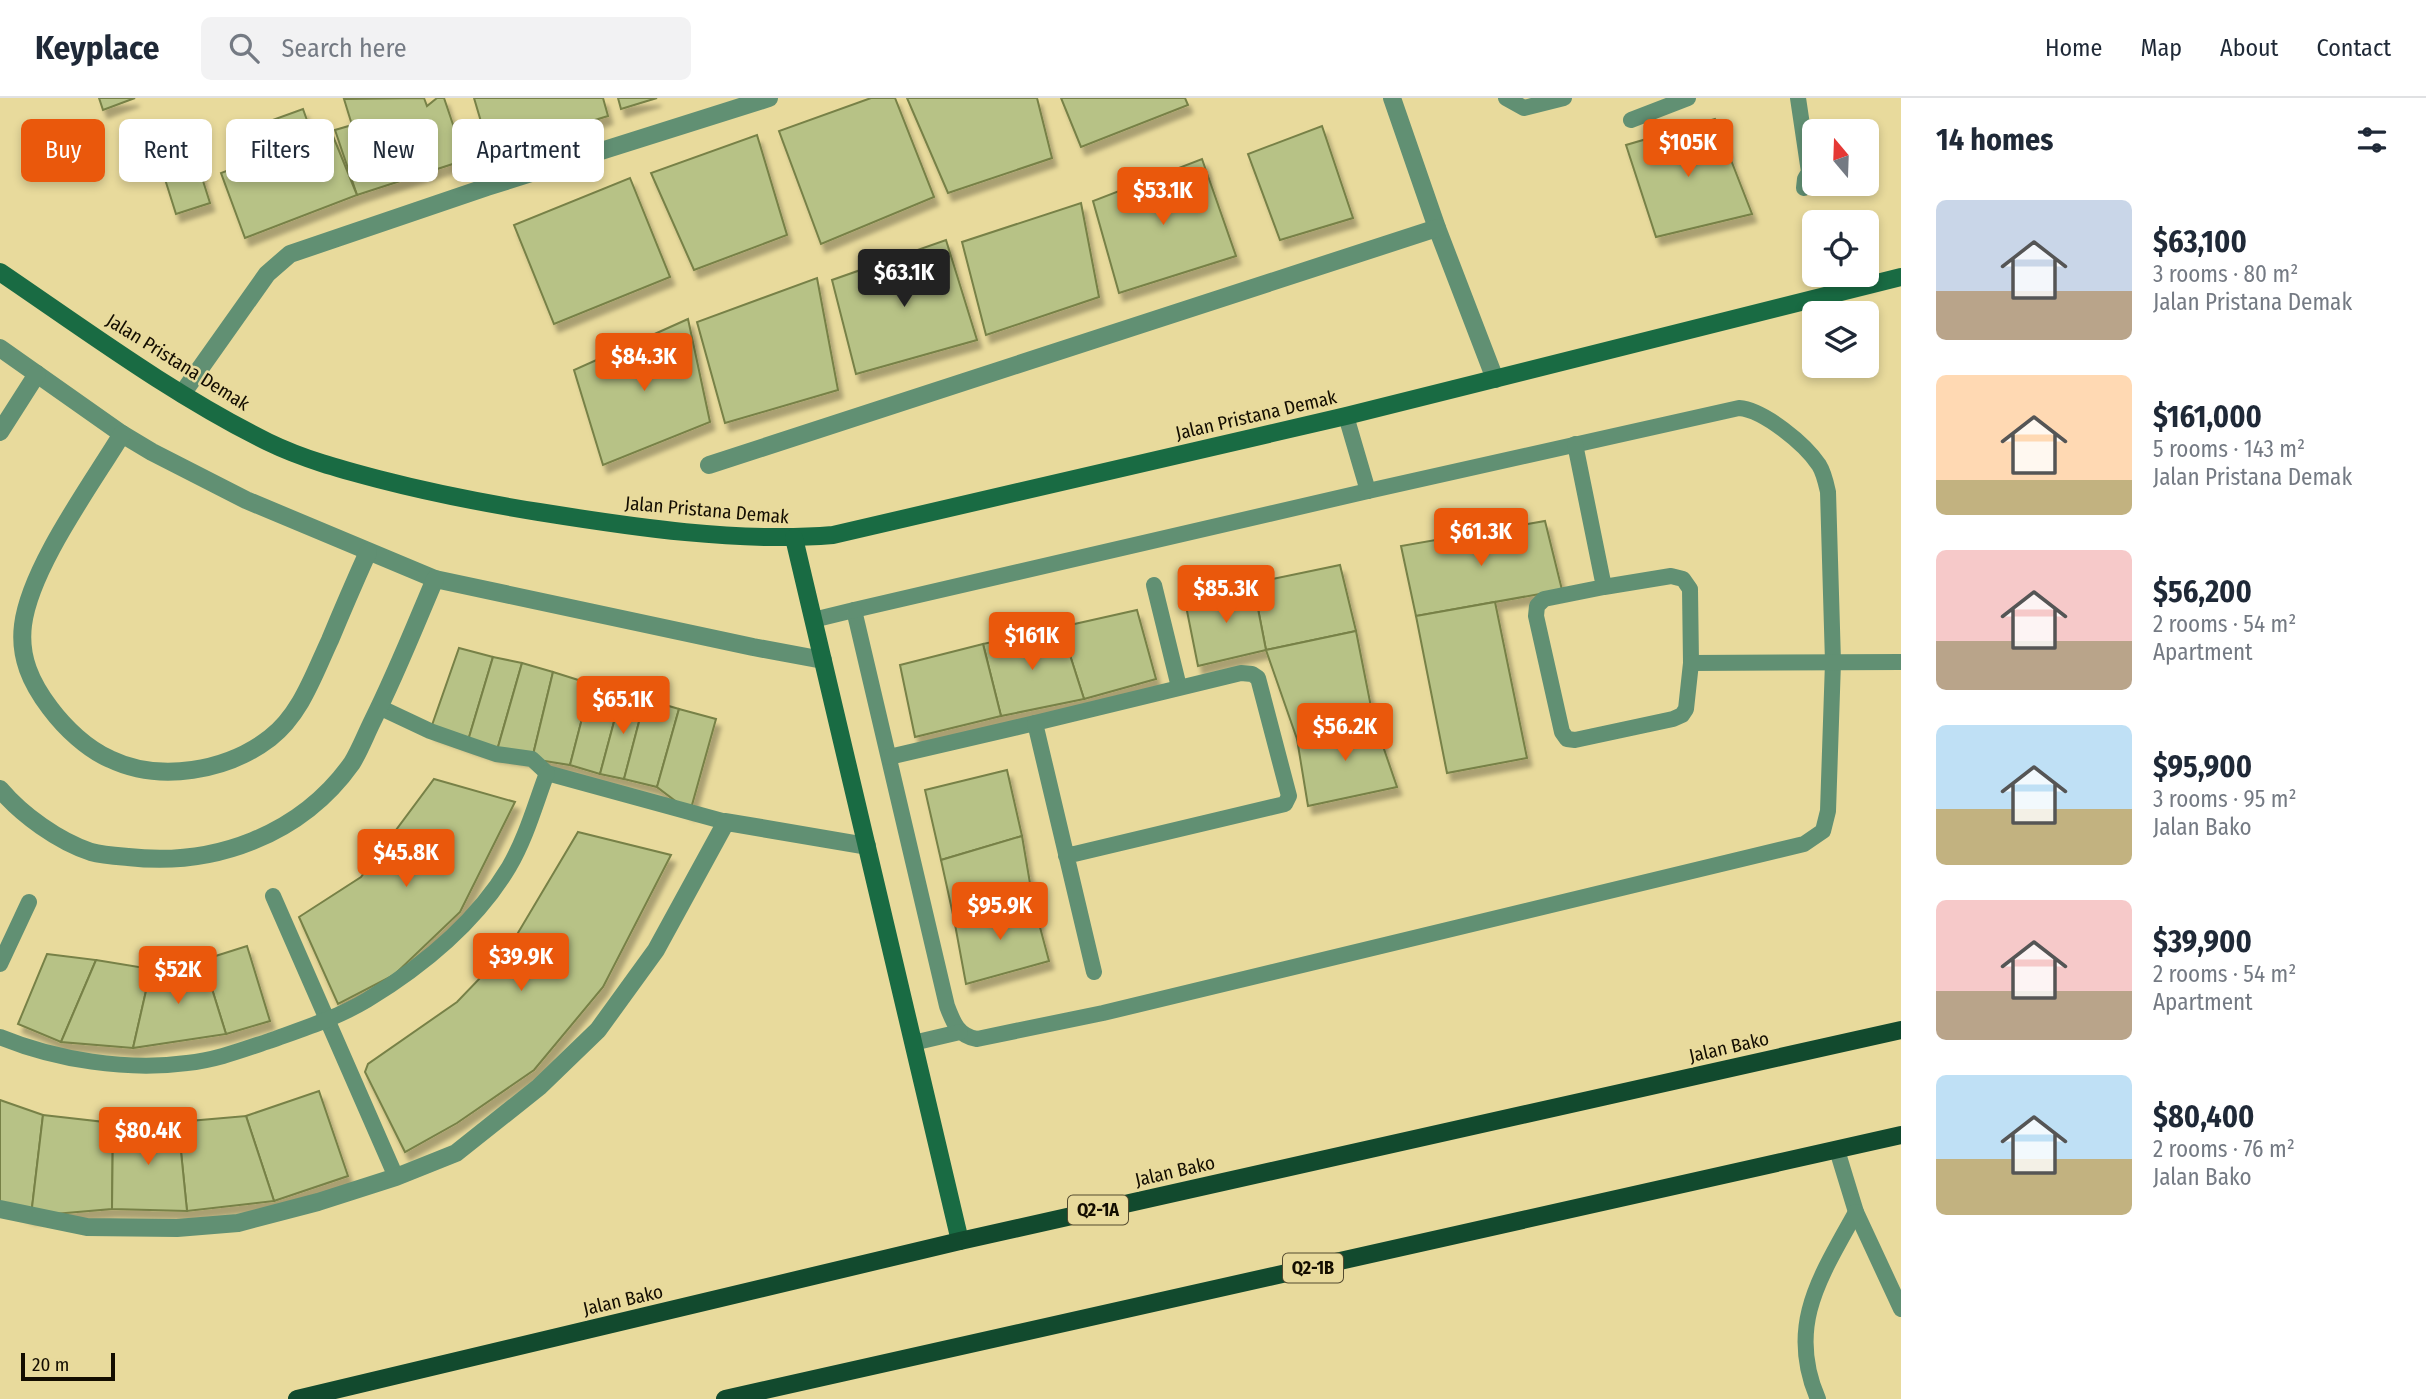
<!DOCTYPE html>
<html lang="en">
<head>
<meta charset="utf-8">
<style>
	body { margin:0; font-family:"Fira Sans Condensed",sans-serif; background:#f2f2f3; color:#1f2937; height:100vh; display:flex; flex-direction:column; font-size:26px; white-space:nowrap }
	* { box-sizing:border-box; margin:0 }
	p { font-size:23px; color:#747a83 }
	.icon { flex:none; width:38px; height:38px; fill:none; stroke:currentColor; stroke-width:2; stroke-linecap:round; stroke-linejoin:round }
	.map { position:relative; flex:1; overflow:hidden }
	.drawer { display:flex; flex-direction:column; background:#fff; width:525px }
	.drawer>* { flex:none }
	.hud { position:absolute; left:21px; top:21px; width:665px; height:63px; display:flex; gap:14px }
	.needle { width:46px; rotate:341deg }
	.controls { position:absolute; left:1802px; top:21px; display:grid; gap:14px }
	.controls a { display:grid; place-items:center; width:77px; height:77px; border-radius:10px; background:#fff; box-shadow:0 4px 10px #0003; font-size:35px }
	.scale { position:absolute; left:21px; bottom:18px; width:94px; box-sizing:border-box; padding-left:7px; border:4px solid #130d00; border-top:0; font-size:19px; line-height:24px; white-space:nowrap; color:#130d00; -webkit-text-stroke:5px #e8da9c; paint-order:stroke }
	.price { position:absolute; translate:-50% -60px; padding:0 16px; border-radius:7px; background:#ea580c; color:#fff; font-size:23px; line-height:46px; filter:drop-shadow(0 2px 4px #0008) }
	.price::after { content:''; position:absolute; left:50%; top:42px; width:21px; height:16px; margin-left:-10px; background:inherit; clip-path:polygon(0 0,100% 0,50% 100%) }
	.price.selected { background:#222; color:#fff }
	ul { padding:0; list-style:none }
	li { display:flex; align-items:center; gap:21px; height:175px; padding:0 35px }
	li span { display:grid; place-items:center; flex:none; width:196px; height:140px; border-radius:10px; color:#555 }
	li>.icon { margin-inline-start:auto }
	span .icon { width:84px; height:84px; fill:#fffc; stroke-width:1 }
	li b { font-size:30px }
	h2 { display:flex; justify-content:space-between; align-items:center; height:84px; padding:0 35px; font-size:30px }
	.pill { padding:0 24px; border-radius:10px; background:#fff; box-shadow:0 4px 10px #0003; font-size:24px; line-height:63px }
	.pill.selected { background:#ea580c; color:#fff }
	header { display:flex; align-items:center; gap:42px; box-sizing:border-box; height:98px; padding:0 35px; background:#fff; border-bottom:2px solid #e0e1e3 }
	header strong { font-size:33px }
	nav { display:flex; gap:38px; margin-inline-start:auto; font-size:24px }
	.search { width:490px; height:63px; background:#f2f2f3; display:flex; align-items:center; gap:18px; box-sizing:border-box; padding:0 24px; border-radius:10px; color:#747a83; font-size:26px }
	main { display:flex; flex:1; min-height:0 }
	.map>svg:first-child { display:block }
	.building { fill:#b7c286; stroke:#778147; stroke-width:2; filter:url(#shadow) }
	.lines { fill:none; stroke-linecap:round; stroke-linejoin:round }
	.lane { stroke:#619073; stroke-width:16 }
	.street { stroke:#619073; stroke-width:18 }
	.secondary { stroke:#196b43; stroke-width:18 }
	.primary { stroke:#124a2e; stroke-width:18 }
	.labels { text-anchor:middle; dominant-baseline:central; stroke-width:5; stroke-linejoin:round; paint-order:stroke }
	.shield { fill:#e8da9c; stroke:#534a2f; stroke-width:2 }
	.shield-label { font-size:18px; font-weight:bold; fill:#130d00 }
	.street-label { font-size:19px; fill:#130d00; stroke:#e8da9c }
</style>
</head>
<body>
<header>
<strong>Keyplace</strong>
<div class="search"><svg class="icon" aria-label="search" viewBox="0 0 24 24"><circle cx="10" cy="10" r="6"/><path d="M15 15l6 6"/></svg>Search here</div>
<nav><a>Home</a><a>Map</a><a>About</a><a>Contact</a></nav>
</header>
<main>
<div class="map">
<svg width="1901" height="1301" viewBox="0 0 1901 1301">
	<defs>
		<filter id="shadow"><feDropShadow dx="4.5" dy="8" stdDeviation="2" flood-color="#0004"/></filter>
	</defs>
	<rect width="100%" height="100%" fill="#e8da9c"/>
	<!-- building -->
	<g class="building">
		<polygon points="99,0 135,0 103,12"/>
		<polygon points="424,0 427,8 437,0 444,0 465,62 357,97 335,32 352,27 344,1"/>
		<polygon points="474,0 603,0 608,18 490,54"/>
		<polygon points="618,0 657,0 621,11"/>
		<polygon points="871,0 895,0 934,99 821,146 779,33"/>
		<polygon points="907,0 1037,0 1052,60 948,95"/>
		<polygon points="1061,0 1185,0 1188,7 1081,49"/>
		<polygon points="303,11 315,45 333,38 357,97 245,140 221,75 245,66 234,36"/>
		<polygon points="1715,21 1752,116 1656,139 1626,47"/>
		<polygon points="1322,28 1353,120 1280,142 1248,56"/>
		<polygon points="757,37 787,137 694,172 651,75"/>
		<polygon points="192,48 210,105 176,116 158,59"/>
		<polygon points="1202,61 1236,158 1119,195 1093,103"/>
		<polygon points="630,80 670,179 554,226 514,127"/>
		<polygon points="1081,105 1099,199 986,237 962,144"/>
		<polygon points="946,142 977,242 856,276 832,182"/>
		<polygon points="817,180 838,292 725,325 697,224"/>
		<polygon points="688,221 710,324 603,367 574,272"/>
		<polygon points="1545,423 1562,492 1416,518 1401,448"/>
		<polygon points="1340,467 1356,533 1266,552 1253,485"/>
		<polygon points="1253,485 1266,552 1198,568 1185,503"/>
		<polygon points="1495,504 1527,660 1447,675 1416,518"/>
		<polygon points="1137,512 1156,581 1084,601 1061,529"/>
		<polygon points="1061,529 1084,601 1001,618 983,546"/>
		<polygon points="1356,533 1373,619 1297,641 1266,552"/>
		<polygon points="983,546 1001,618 915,639 900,567"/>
		<polygon points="459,550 493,559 467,646 430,633"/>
		<polygon points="493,559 522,565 496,656 467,646"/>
		<polygon points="522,565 553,574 532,661 496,656"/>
		<polygon points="553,574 591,586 570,667 532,661"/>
		<polygon points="591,586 622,594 600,676 570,667"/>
		<polygon points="622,594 645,601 624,681 600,676"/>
		<polygon points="645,601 679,611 657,689 624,681"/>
		<polygon points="679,611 716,621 690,714 657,689"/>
		<polygon points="1373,619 1397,689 1308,708 1297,641"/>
		<polygon points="1007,672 1022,738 941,762 925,692"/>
		<polygon points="434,681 515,704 460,814 394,877 338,906 299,819 361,779"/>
		<polygon points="578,734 671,757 603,889 534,972 457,1025 405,1054 365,974 368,966 457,904 509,850"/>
		<polygon points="1022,738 1033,803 954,821 941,762"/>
		<polygon points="1033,803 1049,863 966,886 954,821"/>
		<polygon points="247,848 270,923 226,936 203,862"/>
		<polygon points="47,856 96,862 61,944 18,926"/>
		<polygon points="96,862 151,871 133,950 61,944"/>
		<polygon points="203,862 226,936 133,950 151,871"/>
		<polygon points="319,993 348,1078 274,1103 246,1018"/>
		<polygon points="0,1002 43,1017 31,1118 0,1104"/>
		<polygon points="43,1017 113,1025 112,1111 31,1118"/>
		<polygon points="246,1018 274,1103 187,1113 178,1024"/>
		<polygon points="178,1024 187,1113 112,1111 113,1025"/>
	</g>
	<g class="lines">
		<!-- lane -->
		<g class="lane">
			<polyline points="1506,0 1524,10 1564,0"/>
			<polyline points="1798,0 1809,74 1805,81 1804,90"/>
			<polyline points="1631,22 1688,0"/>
			<path d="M1739,310c25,2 66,36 80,57 5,8 7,18 9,27l5,170 -5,149 -5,20 -19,13 -701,169 -126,26c-19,-3 -24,-17 -30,-33l-93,-396 514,-119z"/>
			<polyline points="1346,318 1368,393"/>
			<polyline points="1575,346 1604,489 1544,501 1537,508 1536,518 1562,634 1567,641 1575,642 1673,621 1682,617 1686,611 1691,565 1690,491 1683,481 1671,478 1604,489"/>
			<polyline points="1154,487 1179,589"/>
			<polyline points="813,522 854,512"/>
			<polyline points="1691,565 1901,564"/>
			<polyline points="379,609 430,633 467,646 496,656 532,661 547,675 726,724"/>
			<polyline points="889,659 1035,625"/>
			<polyline points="1066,758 1285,706 1289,698 1258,580 1252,576 1241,575 1035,625 1094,874"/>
			<polyline points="273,798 396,1079"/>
			<polyline points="0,866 29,804"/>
			<path d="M0,939c56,23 127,34 187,26 29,-3 55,-13 82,-22 33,-12 68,-23 98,-41 54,-33 109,-78 142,-133 17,-29 26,-62 38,-94"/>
			<polyline points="913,945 960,934"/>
			<polyline points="1837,1052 1856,1114 1901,1211"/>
			<path d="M1818,1301c-32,-74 3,-123 38,-187"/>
		</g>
		<!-- street -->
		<g class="street">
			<polyline points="1392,0 1437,130 1495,281"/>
			<polyline points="0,250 122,336 152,354 246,402 435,481 753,549 823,562"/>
			<polyline points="182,296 267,176 290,156 487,89 769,0"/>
			<polyline points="0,334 37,276"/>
			<path d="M122,336c-31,51 -92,134 -99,191 -4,32 8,58 27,83 15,20 37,41 60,51 50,24 117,12 160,-21 31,-24 44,-64 60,-98 12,-29 25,-59 38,-88"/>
			<polyline points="709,367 1437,130"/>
			<path d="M0,691c22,26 58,52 91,63 11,3 25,4 37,5 86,10 173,-22 224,-94 8,-13 14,-29 21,-43 23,-46 42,-94 62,-141"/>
			<polyline points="0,1111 87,1129 177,1130 238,1125 318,1104 396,1079 456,1055 539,989 598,932 656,852 726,724 867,748"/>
		</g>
		<!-- secondary -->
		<g class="secondary">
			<path d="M0,174c87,59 173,123 268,170 35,17 72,27 110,37 54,14 105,24 161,33 94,15 199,31 294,23l513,-119 555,-139"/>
			<polyline points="794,440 960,1143"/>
		</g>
		<!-- primary -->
		<g class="primary">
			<polyline points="297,1301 960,1143 1901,932"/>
			<polyline points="725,1301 1901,1037"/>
		</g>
	</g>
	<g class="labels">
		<!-- shield labels -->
		<g class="shield">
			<rect x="1068" y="1097.5" width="60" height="29" rx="5"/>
			<rect x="1283" y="1155.5" width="60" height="29" rx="5"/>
		</g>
		<g class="shield-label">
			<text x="1098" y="1112">Q2-1A</text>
			<text x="1313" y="1170">Q2-1B</text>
		</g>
		<!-- street labels -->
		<g class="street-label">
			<text transform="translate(178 264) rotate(32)">Jalan Pristana Demak</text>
			<text transform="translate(1256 317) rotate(-13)">Jalan Pristana Demak</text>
			<text transform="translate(707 412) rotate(5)">Jalan Pristana Demak</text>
			<text transform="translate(1729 949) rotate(-13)">Jalan Bako</text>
			<text transform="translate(1175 1073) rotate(-13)">Jalan Bako</text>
			<text transform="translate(623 1202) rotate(-13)">Jalan Bako</text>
		</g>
	</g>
</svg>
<div class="controls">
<a><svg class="needle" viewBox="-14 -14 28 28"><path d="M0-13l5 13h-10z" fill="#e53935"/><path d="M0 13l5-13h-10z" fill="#747a83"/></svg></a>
<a><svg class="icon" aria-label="locate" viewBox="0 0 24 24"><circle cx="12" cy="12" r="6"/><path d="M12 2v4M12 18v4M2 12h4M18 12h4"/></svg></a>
<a><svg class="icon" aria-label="layers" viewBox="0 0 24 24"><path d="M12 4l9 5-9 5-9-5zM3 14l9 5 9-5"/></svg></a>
</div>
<div class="scale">20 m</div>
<b class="price" style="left:1688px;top:81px">$105K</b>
<b class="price" style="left:1163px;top:129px">$53.1K</b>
<b class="price selected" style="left:904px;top:211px">$63.1K</b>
<b class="price" style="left:644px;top:295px">$84.3K</b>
<b class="price" style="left:1481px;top:470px">$61.3K</b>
<b class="price" style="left:1226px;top:527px">$85.3K</b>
<b class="price" style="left:1032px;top:574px">$161K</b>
<b class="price" style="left:623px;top:638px">$65.1K</b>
<b class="price" style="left:1345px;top:665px">$56.2K</b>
<b class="price" style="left:406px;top:791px">$45.8K</b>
<b class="price" style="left:1000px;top:844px">$95.9K</b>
<b class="price" style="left:521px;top:895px">$39.9K</b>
<b class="price" style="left:178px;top:908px">$52K</b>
<b class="price" style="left:148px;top:1069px">$80.4K</b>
<div class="hud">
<a class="pill selected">Buy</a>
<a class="pill">Rent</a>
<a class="pill">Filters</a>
<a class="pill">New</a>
<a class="pill">Apartment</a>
</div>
</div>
<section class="drawer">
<h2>14 homes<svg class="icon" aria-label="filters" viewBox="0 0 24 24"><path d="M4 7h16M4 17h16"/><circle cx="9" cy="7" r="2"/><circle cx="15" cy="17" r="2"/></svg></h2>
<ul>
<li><span style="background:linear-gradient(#c9d6e8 65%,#b9a48a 0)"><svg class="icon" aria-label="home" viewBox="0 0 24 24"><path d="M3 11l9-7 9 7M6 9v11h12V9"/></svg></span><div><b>$63,100</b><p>3 rooms · 80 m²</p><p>Jalan Pristana Demak</p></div></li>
<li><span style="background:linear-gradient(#ffd9b3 75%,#c2b280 0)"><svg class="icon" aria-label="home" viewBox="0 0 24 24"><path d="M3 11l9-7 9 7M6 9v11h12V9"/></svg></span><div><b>$161,000</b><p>5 rooms · 143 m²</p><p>Jalan Pristana Demak</p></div></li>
<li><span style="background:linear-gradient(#f6c9c9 65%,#b9a48a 0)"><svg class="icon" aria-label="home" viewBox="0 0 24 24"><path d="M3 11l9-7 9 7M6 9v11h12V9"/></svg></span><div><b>$56,200</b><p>2 rooms · 54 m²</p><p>Apartment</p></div></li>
<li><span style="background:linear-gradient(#bfe0f5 60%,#c2b280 0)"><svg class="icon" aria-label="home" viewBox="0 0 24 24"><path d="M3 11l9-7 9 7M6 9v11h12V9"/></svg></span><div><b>$95,900</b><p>3 rooms · 95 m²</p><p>Jalan Bako</p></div></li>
<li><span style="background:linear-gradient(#f6c9c9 65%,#b9a48a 0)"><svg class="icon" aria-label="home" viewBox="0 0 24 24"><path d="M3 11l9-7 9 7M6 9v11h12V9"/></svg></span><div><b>$39,900</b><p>2 rooms · 54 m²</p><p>Apartment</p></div></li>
<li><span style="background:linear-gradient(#bfe0f5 60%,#c2b280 0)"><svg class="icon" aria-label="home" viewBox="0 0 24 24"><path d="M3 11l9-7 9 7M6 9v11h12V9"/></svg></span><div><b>$80,400</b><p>2 rooms · 76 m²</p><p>Jalan Bako</p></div></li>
</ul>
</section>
</main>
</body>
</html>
